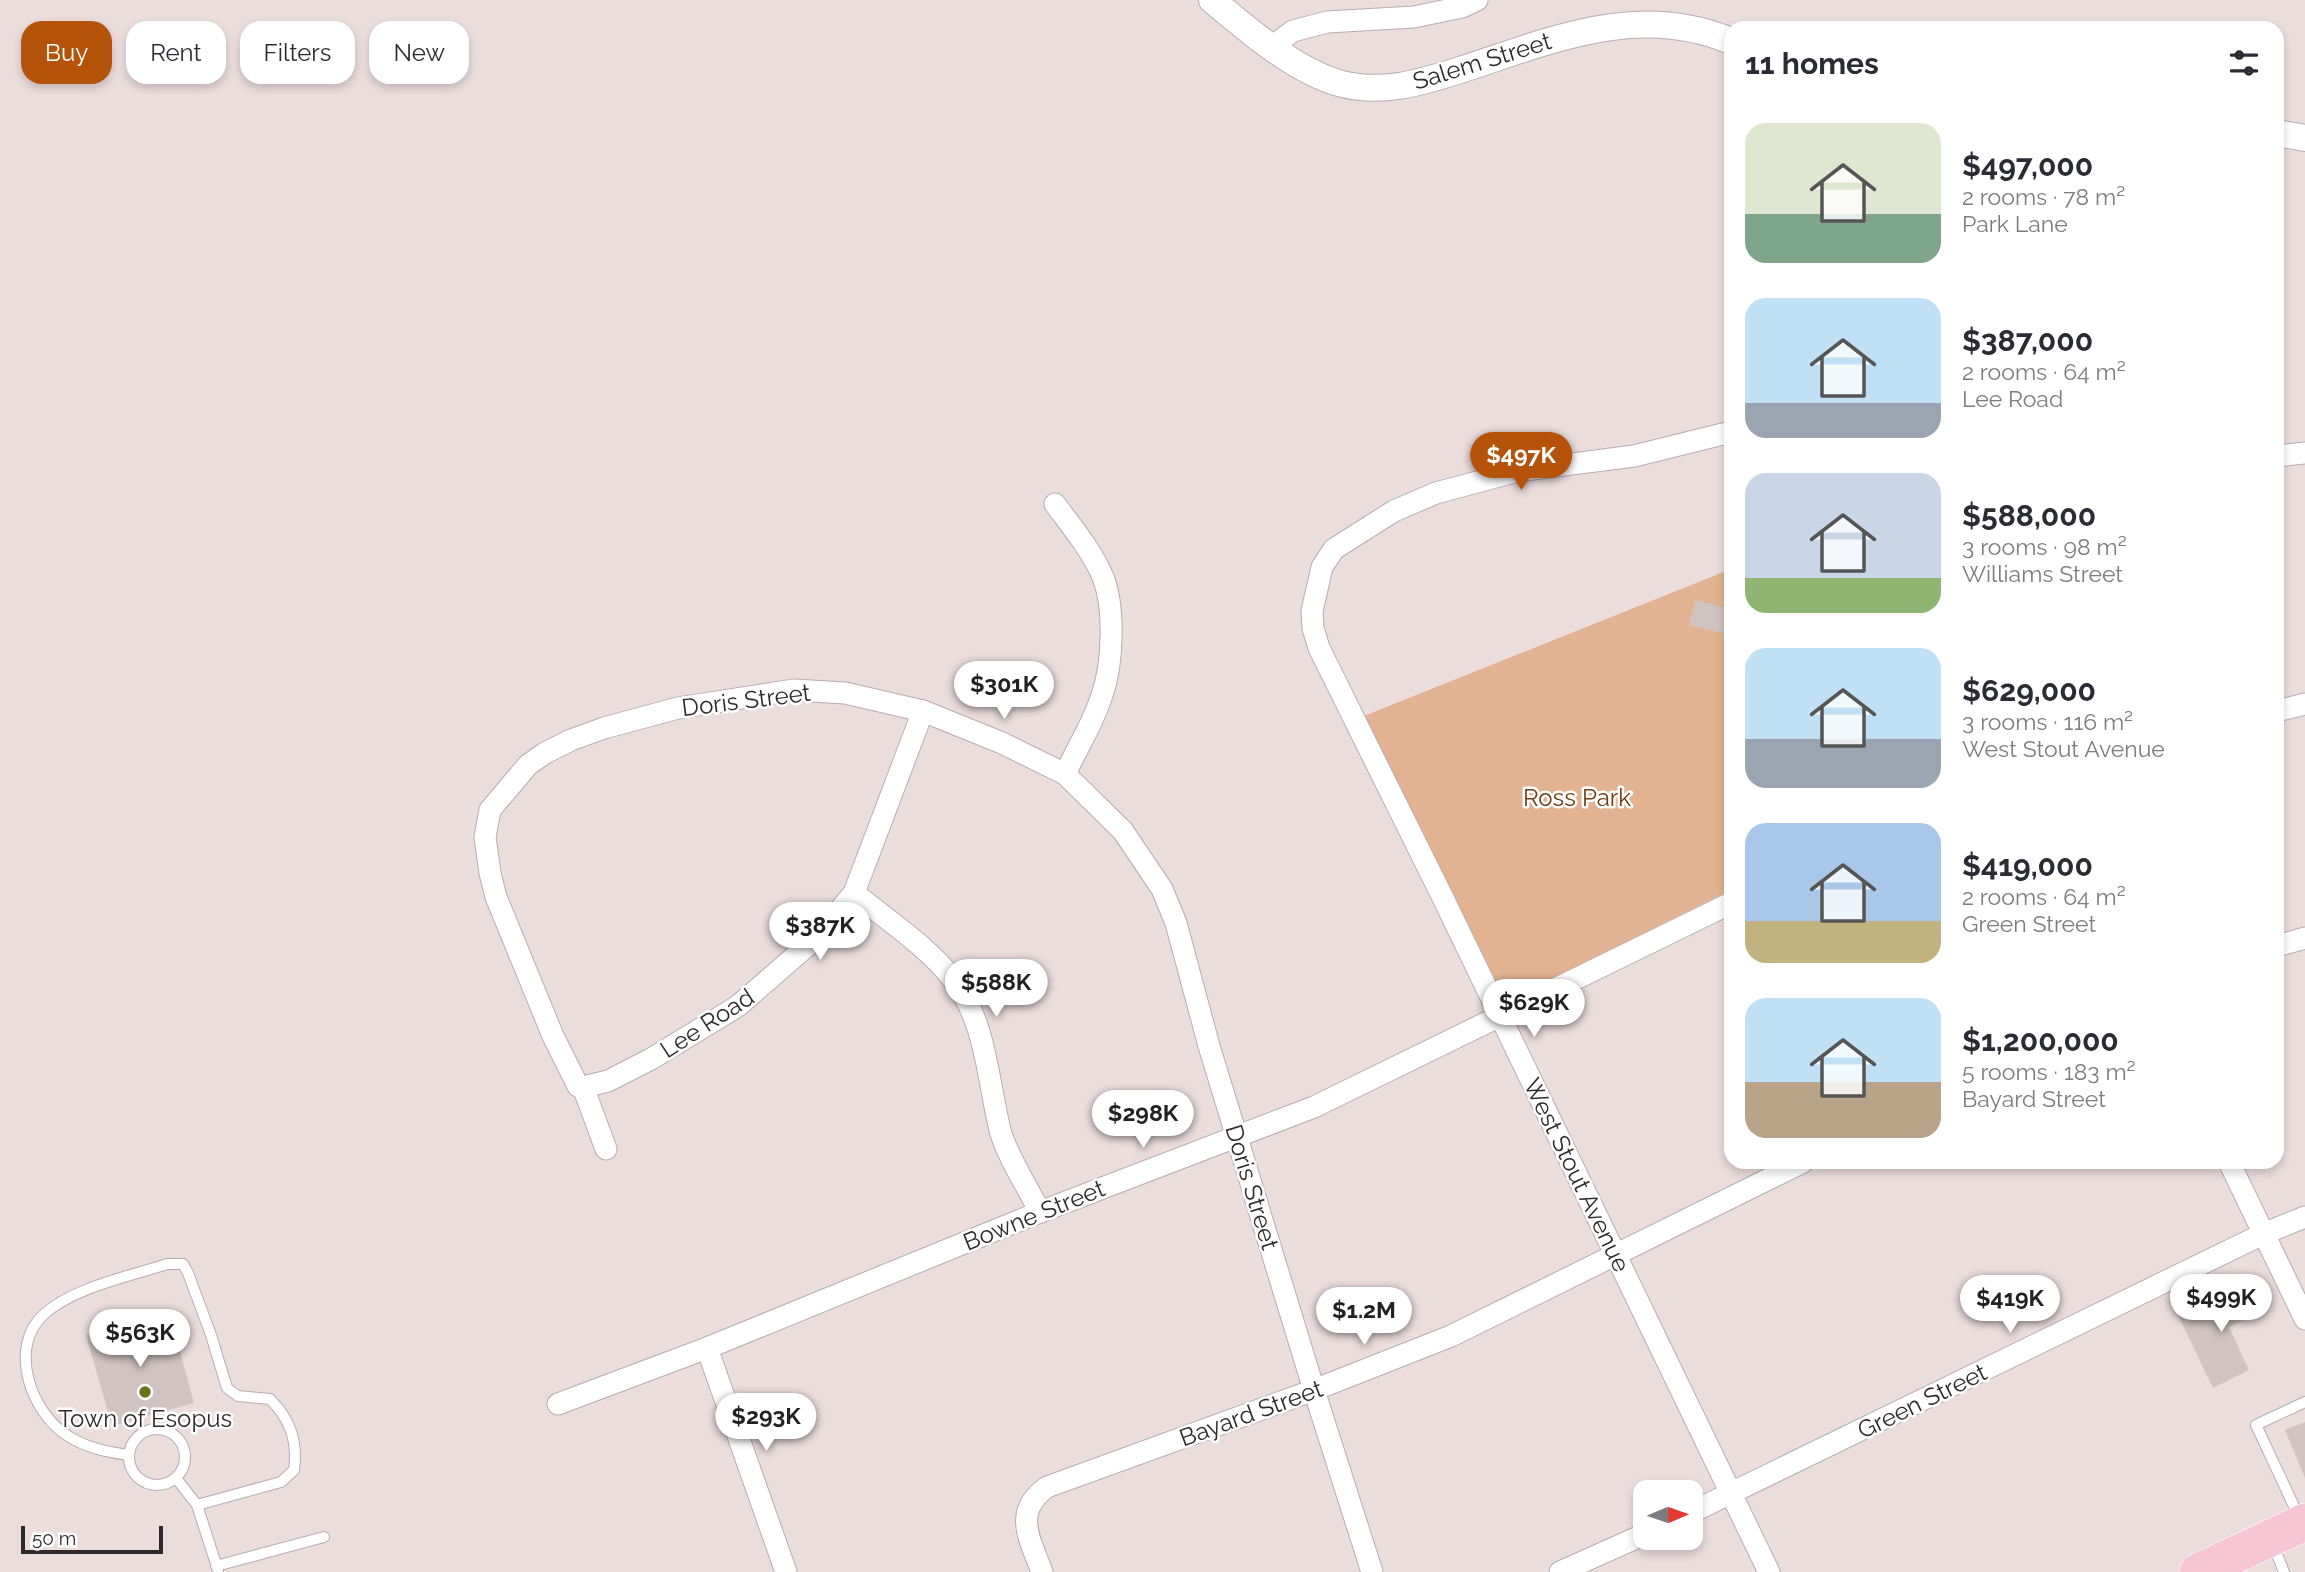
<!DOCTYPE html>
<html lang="en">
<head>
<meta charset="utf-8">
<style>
	body { margin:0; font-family:Raleway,sans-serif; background:#f2f2f3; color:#2b2b33; height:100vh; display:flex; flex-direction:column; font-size:26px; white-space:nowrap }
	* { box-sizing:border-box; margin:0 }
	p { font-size:23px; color:#7c7c81 }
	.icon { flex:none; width:38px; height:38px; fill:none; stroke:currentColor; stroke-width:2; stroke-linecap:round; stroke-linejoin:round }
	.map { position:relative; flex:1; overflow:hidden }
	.sheet { position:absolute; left:1724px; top:21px; width:560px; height:1148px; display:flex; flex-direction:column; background:#fff; border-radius:21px; box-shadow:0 4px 10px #0003 }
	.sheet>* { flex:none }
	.banner { position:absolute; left:21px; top:21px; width:665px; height:63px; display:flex; gap:14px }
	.needle { width:46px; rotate:88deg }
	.controls { position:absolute; left:1633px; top:1480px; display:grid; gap:14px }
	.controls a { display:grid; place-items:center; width:70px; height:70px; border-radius:14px; background:#fff; box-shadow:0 4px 10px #0003; font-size:35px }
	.scale { position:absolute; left:21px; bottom:18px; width:142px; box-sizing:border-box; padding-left:7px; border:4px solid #2f2929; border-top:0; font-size:19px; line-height:24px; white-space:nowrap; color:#2f2929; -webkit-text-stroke:5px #fff; paint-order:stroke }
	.price { position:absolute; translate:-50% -60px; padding:0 16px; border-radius:24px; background:#fff; color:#222; font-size:23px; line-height:46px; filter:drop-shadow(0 2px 4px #0008) }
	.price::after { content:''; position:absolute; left:50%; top:42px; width:21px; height:16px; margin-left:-10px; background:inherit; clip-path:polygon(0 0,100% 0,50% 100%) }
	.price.current { background:#b45309; color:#fff }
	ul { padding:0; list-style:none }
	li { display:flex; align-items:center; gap:21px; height:175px; padding:0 21px }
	li span { display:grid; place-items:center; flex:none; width:196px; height:140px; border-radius:21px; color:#555 }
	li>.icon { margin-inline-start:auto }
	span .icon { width:84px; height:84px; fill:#fffc; stroke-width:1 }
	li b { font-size:30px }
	h2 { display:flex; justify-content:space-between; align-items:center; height:84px; padding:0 21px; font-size:30px }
	.chip { padding:0 24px; border-radius:21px; background:#fff; box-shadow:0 4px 10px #0003; font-size:24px; line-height:63px }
	.chip.current { background:#b45309; color:#fff }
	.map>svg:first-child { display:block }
	.green { fill:#e2b392 }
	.building { fill:#d1c3bf }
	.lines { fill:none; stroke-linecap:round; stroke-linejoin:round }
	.service-casing { stroke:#baacac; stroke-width:12 }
	.minor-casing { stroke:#baacac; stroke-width:23 }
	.tertiary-casing { stroke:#baacac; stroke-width:28 }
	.trunk-casing { stroke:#fff; stroke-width:38 }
	.service { stroke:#fff; stroke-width:10 }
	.minor { stroke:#fff; stroke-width:21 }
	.tertiary { stroke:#fff; stroke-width:26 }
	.trunk { stroke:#f6c6d4; stroke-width:37 }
	.poi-dot { fill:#6b731c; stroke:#fff; stroke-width:2.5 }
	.labels { text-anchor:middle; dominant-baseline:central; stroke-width:5; stroke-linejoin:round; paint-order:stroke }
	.street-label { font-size:24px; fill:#2f2929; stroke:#fff }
	.park-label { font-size:24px; fill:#6f3d13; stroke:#fff }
	.poi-label { font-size:24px; fill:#2f2929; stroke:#fff }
</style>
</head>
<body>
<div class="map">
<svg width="2305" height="1572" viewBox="0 0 2305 1572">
	<rect width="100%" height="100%" fill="#ecdddd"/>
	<!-- green -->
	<polygon class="green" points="1731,569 1731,890 1524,992 1499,987 1364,716"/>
	<!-- building -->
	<g class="building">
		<polygon points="1695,600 1731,609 1731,635 1689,625"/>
		<polygon points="2256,1285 2267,1309 2229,1327 2249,1370 2213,1388 2178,1315 2199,1305 2201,1311"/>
		<polygon points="169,1312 194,1403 112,1426 86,1335"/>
		<polygon points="2305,1422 2305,1478 2285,1430"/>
	</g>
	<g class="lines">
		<!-- service casing -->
		<g class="service-casing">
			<g id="service">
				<circle cx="157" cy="1457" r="28"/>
				<path d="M129,1455c-22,-3 -42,-7 -61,-19 -37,-23 -60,-88 -25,-121 31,-28 85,-38 124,-51h16l5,9 23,62 16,53 11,8 32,3c20,20 28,42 24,71l-13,12 -84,23"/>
				<polyline points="176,1478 197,1505 218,1570"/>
				<polyline points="2300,1519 2256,1425 2305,1402"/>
				<polyline points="2272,1542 2284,1572"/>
				<polyline points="216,1566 324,1537"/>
			</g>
		</g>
		<!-- minor casing -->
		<g class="minor-casing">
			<g id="minor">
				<polyline points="1273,46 1293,31 1327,22 1414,17 1462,7 1477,0"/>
				<polyline points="1731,432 1634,456 1518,471 1436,493 1394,511 1334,549 1322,567 1312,611 1313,628 1319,648 1443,898 1769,1572"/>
				<polyline points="2277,456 2305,453"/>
				<path d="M1055,504c17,23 37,47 48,73 12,31 10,87 -1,118 -8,27 -25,53 -37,79"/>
				<polyline points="2277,711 2305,704"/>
				<path d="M854,893c33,27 76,55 101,89 31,41 33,99 45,148 6,24 28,58 40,82"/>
				<polyline points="2277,946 2305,938"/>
				<polyline points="583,1087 608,1081 651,1059 738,1006 816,938 854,893 923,711"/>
				<polyline points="606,1149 583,1087 578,1086 553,1036 496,897 490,873 485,837 490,810 528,765 545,753 571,740 604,728 678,708 794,690 845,693 923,711 1002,743 1065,774 1123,831 1162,889 1176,923 1209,1046 1314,1390 1372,1572"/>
				<polyline points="2229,1162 2305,1319"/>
				<polyline points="707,1348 786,1572"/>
				<polyline points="558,1404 707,1348 1040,1212 1314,1107 1731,903"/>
				<polyline points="1690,1513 2263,1234 2305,1217"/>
				<path d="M1042,1572c-12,-33 -30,-60 5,-85l267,-97 137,-54 352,-174"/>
				<polyline points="1560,1572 1645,1534"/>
			</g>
		</g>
		<!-- tertiary casing -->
		<g class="tertiary-casing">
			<g id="tertiary">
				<path d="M1212,0c36,30 84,72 130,84 40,10 77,-1 115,-13 91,-29 179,-70 274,-30"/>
				<polyline points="2277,133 2305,138"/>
			</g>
		</g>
		<!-- trunk casing -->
		<g class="trunk-casing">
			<polyline id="trunk" points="2198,1572 2305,1522"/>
		</g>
		<!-- service -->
		<use href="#service" class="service"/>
		<!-- minor -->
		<use href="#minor" class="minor"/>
		<!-- tertiary -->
		<use href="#tertiary" class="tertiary"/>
		<!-- trunk -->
		<use href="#trunk" class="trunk"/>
	</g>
	<!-- markers -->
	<circle class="poi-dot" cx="145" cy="1392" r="7"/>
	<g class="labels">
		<!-- street labels -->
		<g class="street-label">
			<text transform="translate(1482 61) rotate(-17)">Salem Street</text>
			<text transform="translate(746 700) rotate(-7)">Doris Street</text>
			<text transform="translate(707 1023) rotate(-33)">Lee Road</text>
			<text transform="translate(1577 1175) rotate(64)">West Stout Avenue</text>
			<text transform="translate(1252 1187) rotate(73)">Doris Street</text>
			<text transform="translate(1034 1215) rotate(-22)">Bowne Street</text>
			<text transform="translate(1922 1401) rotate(-26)">Green Street</text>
			<text transform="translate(1251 1413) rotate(-20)">Bayard Street</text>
		</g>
		<!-- park labels -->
		<g class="park-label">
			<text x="1577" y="797">Ross Park</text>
		</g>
		<!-- poi labels -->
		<g class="poi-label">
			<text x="145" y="1418">Town of Esopus</text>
		</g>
	</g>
</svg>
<div class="controls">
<a><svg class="needle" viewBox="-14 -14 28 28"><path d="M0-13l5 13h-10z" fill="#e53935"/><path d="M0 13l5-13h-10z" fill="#7c7c81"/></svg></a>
</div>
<div class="scale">50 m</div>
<b class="price current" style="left:1521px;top:492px">$497K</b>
<b class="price" style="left:1004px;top:721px">$301K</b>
<b class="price" style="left:820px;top:962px">$387K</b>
<b class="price" style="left:996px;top:1019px">$588K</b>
<b class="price" style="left:1534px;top:1039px">$629K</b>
<b class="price" style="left:1143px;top:1150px">$298K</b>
<b class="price" style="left:2221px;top:1334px">$499K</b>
<b class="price" style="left:2010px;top:1335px">$419K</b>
<b class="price" style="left:1364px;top:1347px">$1.2M</b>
<b class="price" style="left:140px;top:1369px">$563K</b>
<b class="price" style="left:766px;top:1453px">$293K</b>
<div class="banner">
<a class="chip current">Buy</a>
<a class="chip">Rent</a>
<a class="chip">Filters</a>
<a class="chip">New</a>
</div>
<section class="sheet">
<h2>11 homes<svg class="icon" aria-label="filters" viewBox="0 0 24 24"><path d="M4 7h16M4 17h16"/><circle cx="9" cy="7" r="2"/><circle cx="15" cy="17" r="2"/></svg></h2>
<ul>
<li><span style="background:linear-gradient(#dfe7d0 65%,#7fa58c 0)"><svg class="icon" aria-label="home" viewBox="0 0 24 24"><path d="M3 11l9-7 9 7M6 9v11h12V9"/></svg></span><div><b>$497,000</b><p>2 rooms · 78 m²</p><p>Park Lane</p></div></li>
<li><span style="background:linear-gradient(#bfe0f5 75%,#9aa5b1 0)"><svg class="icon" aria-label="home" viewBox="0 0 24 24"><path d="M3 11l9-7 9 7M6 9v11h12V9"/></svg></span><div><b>$387,000</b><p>2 rooms · 64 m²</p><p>Lee Road</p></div></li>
<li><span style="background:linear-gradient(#c9d6e8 75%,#8fb573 0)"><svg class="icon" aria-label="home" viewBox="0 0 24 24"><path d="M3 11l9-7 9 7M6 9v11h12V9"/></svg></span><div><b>$588,000</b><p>3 rooms · 98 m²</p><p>Williams Street</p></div></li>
<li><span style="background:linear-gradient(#bfe0f5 65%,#9aa5b1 0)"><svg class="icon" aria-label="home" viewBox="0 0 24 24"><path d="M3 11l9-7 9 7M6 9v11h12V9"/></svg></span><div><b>$629,000</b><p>3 rooms · 116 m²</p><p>West Stout Avenue</p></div></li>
<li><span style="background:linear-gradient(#a9c7e8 70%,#c2b280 0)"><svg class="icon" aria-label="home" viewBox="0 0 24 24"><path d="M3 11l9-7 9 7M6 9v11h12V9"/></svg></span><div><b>$419,000</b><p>2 rooms · 64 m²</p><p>Green Street</p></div></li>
<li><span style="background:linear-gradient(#bfe0f5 60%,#b9a48a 0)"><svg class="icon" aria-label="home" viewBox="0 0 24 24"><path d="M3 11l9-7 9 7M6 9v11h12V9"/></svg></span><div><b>$1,200,000</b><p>5 rooms · 183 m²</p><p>Bayard Street</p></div></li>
</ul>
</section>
</div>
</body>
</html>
